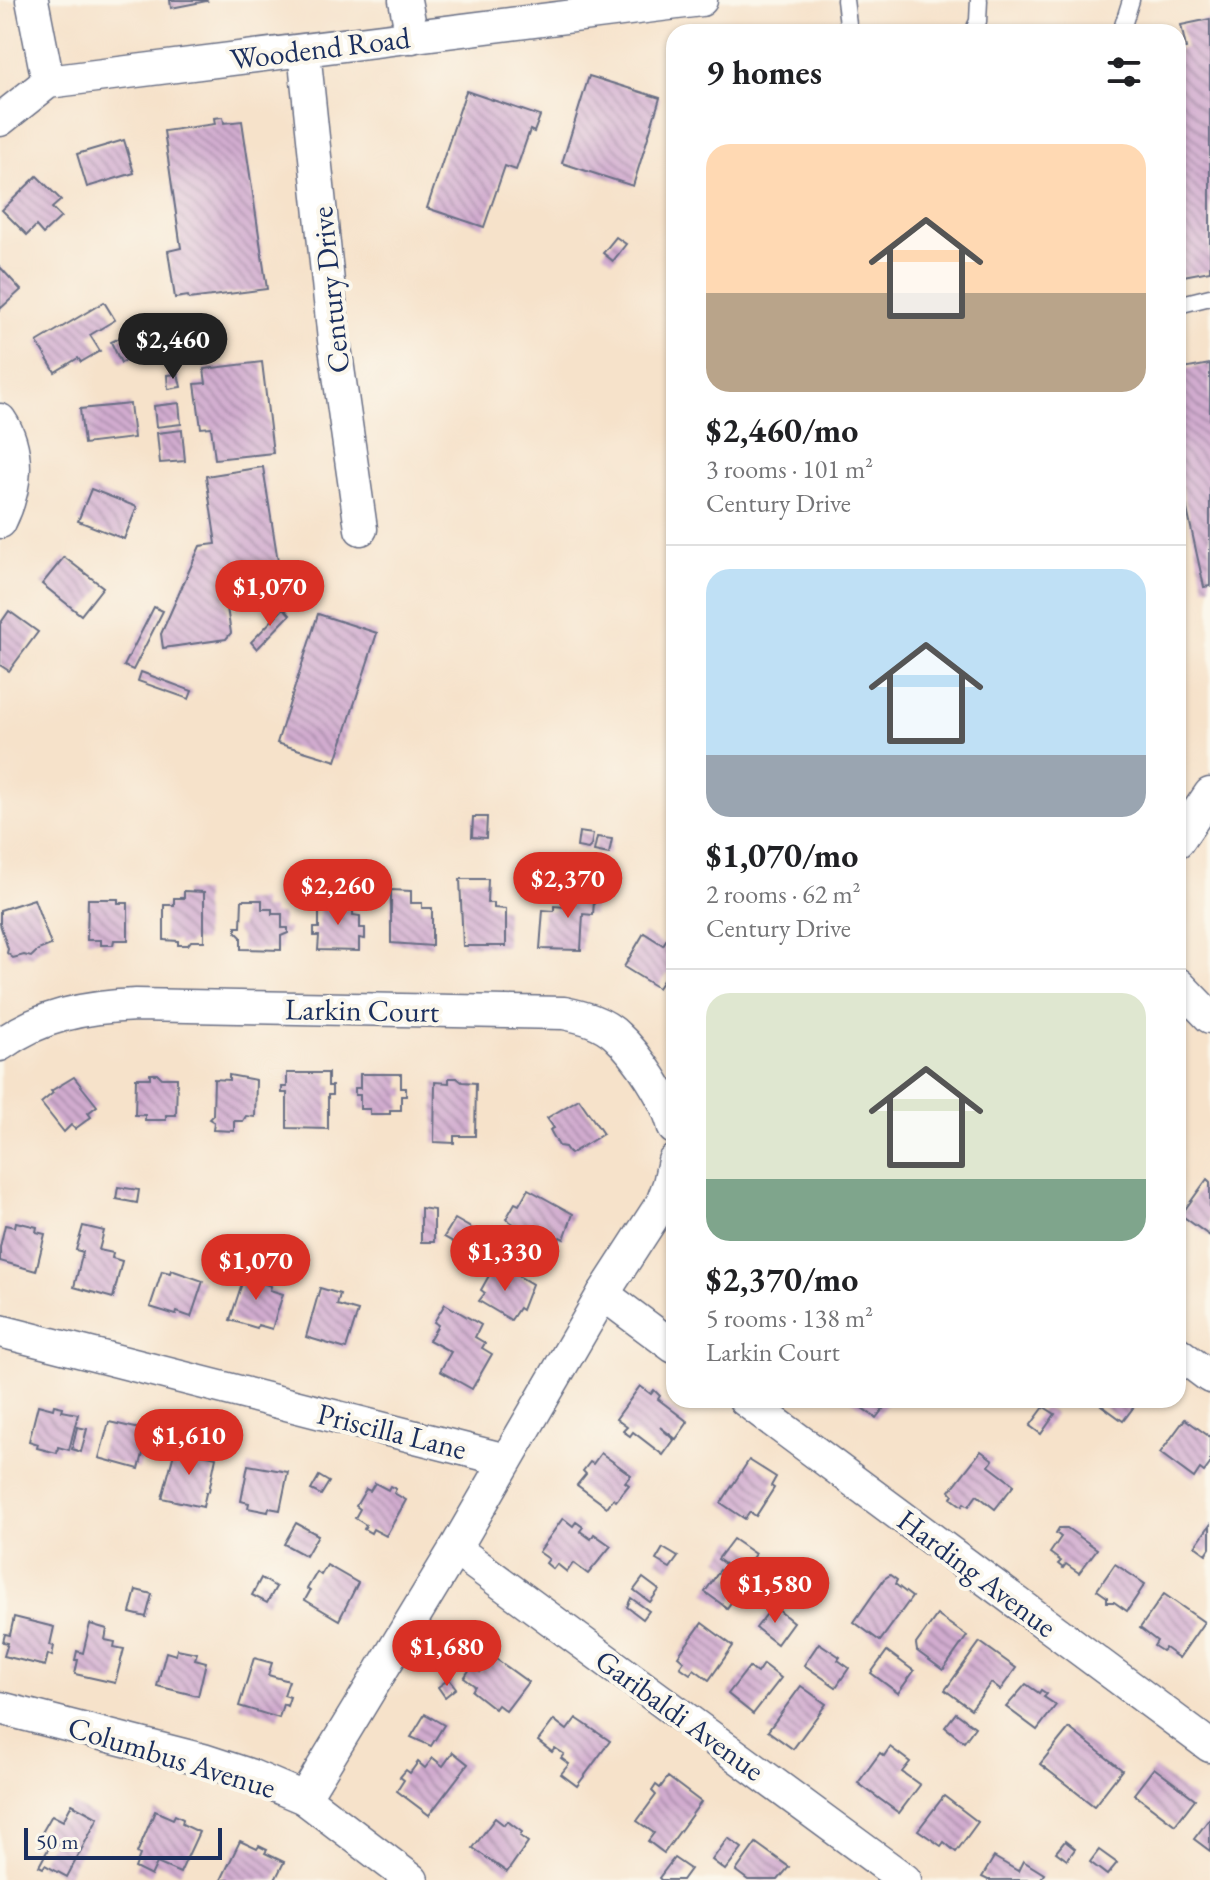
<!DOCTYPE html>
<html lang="en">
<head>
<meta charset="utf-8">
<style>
	body { margin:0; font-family:"EB Garamond",serif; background:#f6f6f6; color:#202124; height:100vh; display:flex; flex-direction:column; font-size:30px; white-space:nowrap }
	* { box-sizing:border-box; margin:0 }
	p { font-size:26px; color:#757577 }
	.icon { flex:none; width:44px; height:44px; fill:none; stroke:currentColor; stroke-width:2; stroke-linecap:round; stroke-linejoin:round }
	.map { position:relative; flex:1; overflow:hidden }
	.side { position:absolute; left:666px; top:24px; width:520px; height:1384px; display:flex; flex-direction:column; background:#fff; border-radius:24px; box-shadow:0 2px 6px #0004 }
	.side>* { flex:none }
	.scale { position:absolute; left:24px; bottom:20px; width:198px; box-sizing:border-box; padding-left:8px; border:4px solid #1b2f5e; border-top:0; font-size:22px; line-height:28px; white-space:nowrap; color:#1b2f5e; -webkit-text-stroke:6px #fbf7ec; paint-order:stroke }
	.price { position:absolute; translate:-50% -68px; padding:0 18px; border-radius:28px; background:#d93025; color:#fff; font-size:26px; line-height:52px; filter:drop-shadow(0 2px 4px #0008) }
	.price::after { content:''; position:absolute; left:50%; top:48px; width:24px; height:18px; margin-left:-12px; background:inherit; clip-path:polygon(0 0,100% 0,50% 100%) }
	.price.selected { background:#222; color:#fff }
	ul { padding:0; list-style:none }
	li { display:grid; align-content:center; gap:16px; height:424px; padding:0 40px }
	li+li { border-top:2px solid #e0e0e0 }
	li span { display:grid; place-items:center; height:248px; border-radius:24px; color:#555 }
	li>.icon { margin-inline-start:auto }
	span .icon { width:144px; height:144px; fill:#fffc; stroke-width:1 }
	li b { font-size:34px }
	h2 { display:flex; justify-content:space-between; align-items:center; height:96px; padding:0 40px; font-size:34px }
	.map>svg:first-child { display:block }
	.building { fill:url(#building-back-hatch) }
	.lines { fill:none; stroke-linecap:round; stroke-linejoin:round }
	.service-casing { stroke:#686e84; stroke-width:19 }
	.minor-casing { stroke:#686e84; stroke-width:35 }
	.service { stroke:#fff; stroke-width:16 }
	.minor { stroke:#fff; stroke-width:32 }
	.labels { text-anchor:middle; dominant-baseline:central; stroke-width:8; stroke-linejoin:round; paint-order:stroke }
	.street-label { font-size:30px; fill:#1b2f5e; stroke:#fbf7ec }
</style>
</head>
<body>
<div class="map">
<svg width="1210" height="1880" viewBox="0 0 1210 1880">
	<defs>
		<pattern id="building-back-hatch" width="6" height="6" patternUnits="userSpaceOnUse" patternTransform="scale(2)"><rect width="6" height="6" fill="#d1accf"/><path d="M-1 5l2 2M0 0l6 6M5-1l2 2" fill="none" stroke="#a98cab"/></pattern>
	</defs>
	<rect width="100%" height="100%" fill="#fbf7ec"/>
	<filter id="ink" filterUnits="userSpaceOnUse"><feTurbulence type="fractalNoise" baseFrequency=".0125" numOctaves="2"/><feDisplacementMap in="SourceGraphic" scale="16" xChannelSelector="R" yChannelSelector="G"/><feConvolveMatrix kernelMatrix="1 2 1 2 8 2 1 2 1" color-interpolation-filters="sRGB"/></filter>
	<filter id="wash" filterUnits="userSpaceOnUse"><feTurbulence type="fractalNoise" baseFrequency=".006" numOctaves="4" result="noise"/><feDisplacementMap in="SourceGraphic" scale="32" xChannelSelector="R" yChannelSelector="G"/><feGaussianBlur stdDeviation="1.8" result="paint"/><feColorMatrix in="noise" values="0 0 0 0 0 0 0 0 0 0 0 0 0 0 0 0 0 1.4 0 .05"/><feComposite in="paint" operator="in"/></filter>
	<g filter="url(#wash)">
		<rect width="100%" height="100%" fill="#f6e2ca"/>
		<g id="blocks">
			<!-- building -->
			<g class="building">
				<polygon points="170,0 206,0 207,1 171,8"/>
				<polygon points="1210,19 1210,271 1178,277 1178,49 1186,48 1181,25"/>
				<polygon points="589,76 660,98 633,186 562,163"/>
				<polygon points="466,91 540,116 534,132 530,130 516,170 505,166 484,227 427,208"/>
				<polygon points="223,117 224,123 242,121 267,289 189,299 188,296 175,298 168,251 181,248 164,131 215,124 214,118"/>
				<polygon points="124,140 134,173 87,187 77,154"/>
				<polygon points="37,176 61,200 52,208 61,217 43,234 36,226 27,235 2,210"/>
				<polygon points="616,237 626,244 613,261 603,253"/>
				<polygon points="0,267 21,290 0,309"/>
				<polygon points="104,302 115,320 90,335 100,351 81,362 78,358 55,372 37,342"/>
				<polygon points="135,331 145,351 121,363 111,342"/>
				<polygon points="262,362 273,453 215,459 211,427 201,428 195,384 206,383 204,369"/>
				<polygon points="1210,364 1210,586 1204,587 1178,468 1178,370"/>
				<polygon points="178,374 181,387 168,389 167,375"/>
				<polygon points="179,403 181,424 156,427 154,406"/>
				<polygon points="130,404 134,438 84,444 80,409"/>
				<polygon points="182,430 185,461 160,463 157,433"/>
				<polygon points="263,467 280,574 223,583 231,633 226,639 163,648 161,634 200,546 216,544 206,476"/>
				<polygon points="91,489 137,507 124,539 78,521"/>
				<polygon points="64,557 103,587 81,615 42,584"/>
				<polygon points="154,607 163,611 133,670 124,666"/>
				<polygon points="284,608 290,615 257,649 251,642"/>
				<polygon points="9,611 38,632 9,671 0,665 0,624"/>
				<polygon points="318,614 377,633 336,761 277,743"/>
				<polygon points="141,672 192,691 189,699 138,681"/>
				<polygon points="473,817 487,817 486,838 472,837"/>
				<polygon points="579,832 593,834 591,846 588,849 577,847"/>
				<polygon points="597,837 612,839 609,854 594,851"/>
				<polygon points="460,879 488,879 487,903 494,903 494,908 506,909 506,946 463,946"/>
				<polygon points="567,884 595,887 593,915 583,914 581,950 540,949 543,910 554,911 554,906 565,907"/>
				<polygon points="391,890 411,891 411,903 422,903 422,908 432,908 432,946 391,943"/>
				<polygon points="184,891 204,892 204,941 191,941 188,945 178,945 178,941 164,940 164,905 174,905 174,898 184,898"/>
				<polygon points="319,895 338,896 337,909 353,910 353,915 360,916 360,928 365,928 365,939 359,938 359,951 318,950 319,936 314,936 314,928 319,928"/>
				<polygon points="34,899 51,945 38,950 31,957 24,955 13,958 7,953 8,949 0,924 0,910"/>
				<polygon points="88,899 118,899 118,903 128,903 128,940 114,940 113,945 101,945 101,940 87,940"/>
				<polygon points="242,900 262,900 262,909 272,909 272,914 282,914 282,928 288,928 288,933 281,936 281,950 241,949 241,937 236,932 236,927 241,927"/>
				<polygon points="674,927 674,945 669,953 674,956 674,978 667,974 658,988 624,967 644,933 663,945"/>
				<polygon points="287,1073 328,1073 328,1086 332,1086 332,1095 328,1095 328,1129 287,1128 287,1093 282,1093 282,1087 287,1087"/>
				<polygon points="150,1074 158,1074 162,1078 177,1078 176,1115 166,1115 166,1120 145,1120 145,1115 135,1115 136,1078 150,1078"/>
				<polygon points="360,1074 401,1074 401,1088 406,1088 406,1096 401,1096 401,1110 390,1110 390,1114 370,1114 370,1109 360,1109 360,1095 355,1095 355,1088 360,1088"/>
				<polygon points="229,1075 256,1080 255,1117 246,1116 243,1121 234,1121 234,1131 213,1130 214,1122 209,1119 213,1115 214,1079 229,1080"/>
				<polygon points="74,1077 97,1106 88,1113 91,1117 75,1129 71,1125 64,1132 41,1103 53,1093 51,1091"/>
				<polygon points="449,1078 457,1078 462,1082 476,1083 475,1136 454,1136 454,1143 434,1142 435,1082 449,1083"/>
				<polygon points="579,1099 603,1134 570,1154 565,1147 559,1146 550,1130 554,1128 547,1118"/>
				<polygon points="1207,1179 1210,1182 1210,1236 1181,1215"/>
				<polygon points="118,1187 139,1190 137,1203 116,1199"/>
				<polygon points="528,1189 573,1214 564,1239 560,1237 553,1249 506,1219 515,1203 519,1205"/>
				<polygon points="421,1208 434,1210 434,1242 421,1242"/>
				<polygon points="455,1219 483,1235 474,1252 467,1255 464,1248 444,1237"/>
				<polygon points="16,1222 37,1227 36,1232 45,1234 36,1271 0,1261 0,1247 5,1225 15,1227"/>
				<polygon points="83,1226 104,1231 99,1250 113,1253 112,1258 122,1261 113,1298 74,1287 83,1252 76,1250"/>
				<polygon points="501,1266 532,1284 522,1310 519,1308 511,1320 479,1301 485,1293 481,1290 491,1272 495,1275"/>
				<polygon points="247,1268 266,1274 263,1283 271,1286 270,1290 283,1294 272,1329 258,1325 257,1328 230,1320"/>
				<polygon points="171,1270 203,1281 191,1317 177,1312 176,1315 150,1307 162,1271 170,1273"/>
				<polygon points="320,1288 340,1294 337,1305 358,1311 346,1349 306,1337"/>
				<polygon points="445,1304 481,1325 475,1337 485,1343 482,1348 492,1354 472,1389 440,1371 451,1352 429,1340 438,1325 434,1322"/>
				<polygon points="640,1386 651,1394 654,1390 660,1396 658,1399 688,1422 676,1439 660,1427 674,1440 663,1455 633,1432 630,1436 623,1431 627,1427 616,1419"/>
				<polygon points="851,1400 890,1400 876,1418"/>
				<polygon points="1105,1400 1139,1400 1123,1421 1101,1405"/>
				<polygon points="38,1405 53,1409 54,1405 63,1407 62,1411 78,1414 69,1450 58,1447 57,1453 37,1448 38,1444 29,1441"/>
				<polygon points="1044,1407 1055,1414 1041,1434 1030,1426"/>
				<polygon points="1185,1419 1210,1437 1210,1464 1204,1472 1200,1469 1194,1478 1160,1453"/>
				<polygon points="109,1422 149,1431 139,1469 99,1458"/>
				<polygon points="77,1427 87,1429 81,1452 72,1449"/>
				<polygon points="176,1446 203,1451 203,1454 216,1457 209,1491 206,1493 203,1507 162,1498"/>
				<polygon points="981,1451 993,1460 989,1466 1014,1485 995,1509 977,1495 969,1506 964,1503 962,1506 951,1498 953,1494 950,1491"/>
				<polygon points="601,1453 631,1475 625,1482 629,1485 616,1501 613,1499 607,1507 577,1485 586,1474 583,1471 590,1462 593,1464"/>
				<polygon points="749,1460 776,1477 771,1486 774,1488 756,1516 750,1512 745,1519 721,1503"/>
				<polygon points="248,1465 288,1472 280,1510 269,1508 268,1512 248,1508 249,1503 241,1501"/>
				<polygon points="319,1476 329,1482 321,1495 311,1490"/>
				<polygon points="375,1483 388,1490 390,1486 396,1489 394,1493 406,1500 386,1536 373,1529 371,1533 364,1529 366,1525 355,1518 360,1509 356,1506 366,1489 370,1491"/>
				<polygon points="563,1518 573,1526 576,1522 583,1527 580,1531 591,1539 594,1534 611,1546 588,1574 573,1563 567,1572 557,1564 553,1569 546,1563 549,1559 539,1552"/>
				<polygon points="296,1523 318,1535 306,1556 284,1544"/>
				<polygon points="1210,1525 1210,1548 1206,1554 1195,1546"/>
				<polygon points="1059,1528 1067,1528 1097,1549 1079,1573 1066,1564 1063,1568 1058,1564 1061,1561 1050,1553 1061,1537 1056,1533"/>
				<polygon points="733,1539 755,1554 740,1575 718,1559"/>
				<polygon points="663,1548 678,1557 670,1568 656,1560"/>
				<polygon points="1115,1564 1145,1584 1127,1611 1114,1602 1107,1602 1107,1597 1097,1590"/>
				<polygon points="327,1565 358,1583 339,1620 305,1600 310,1591 307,1589 317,1572 321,1575"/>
				<polygon points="720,1570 743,1586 727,1608 705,1592"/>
				<polygon points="890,1575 897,1580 895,1584 912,1597 880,1641 854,1622 884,1579"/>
				<polygon points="261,1578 276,1587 267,1603 252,1595"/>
				<polygon points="643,1578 659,1590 650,1602 634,1590"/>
				<polygon points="136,1590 152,1594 146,1617 130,1613"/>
				<polygon points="1164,1594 1204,1622 1179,1658 1165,1648 1162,1651 1154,1646 1157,1641 1140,1628"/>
				<polygon points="631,1598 649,1611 643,1619 627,1607"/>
				<polygon points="773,1606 793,1622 777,1644 756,1628"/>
				<polygon points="937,1615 967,1636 943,1670 917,1651 916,1644"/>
				<polygon points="14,1617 54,1627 50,1645 54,1646 52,1656 48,1654 45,1666 4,1656 8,1643 3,1642 5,1634 10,1635"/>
				<polygon points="702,1623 733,1646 709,1680 694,1669 690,1674 680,1667 684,1661 678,1656"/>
				<polygon points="90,1624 107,1629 105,1640 115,1642 114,1647 124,1649 115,1683 75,1674 78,1660 75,1660 77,1651 83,1653"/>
				<polygon points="980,1642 1016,1668 1000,1690 991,1683 971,1709 945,1690"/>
				<polygon points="819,1643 840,1657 838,1660 849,1668 836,1687 804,1665"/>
				<polygon points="177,1649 197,1653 195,1659 206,1662 198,1696 157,1686 166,1652 176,1655"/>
				<polygon points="887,1651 914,1671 898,1693 871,1673"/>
				<polygon points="492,1656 528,1682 506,1711 498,1705 495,1709 472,1691 475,1686 464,1678 472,1666 480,1672"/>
				<polygon points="254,1658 272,1663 268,1675 289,1681 284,1695 290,1697 287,1706 283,1704 279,1718 239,1706"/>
				<polygon points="763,1664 781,1678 753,1714 728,1694 749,1667 757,1673"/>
				<polygon points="449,1679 456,1688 445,1697 438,1687"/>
				<polygon points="1026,1684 1039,1693 1041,1690 1047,1694 1044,1697 1056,1705 1037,1730 1006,1707"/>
				<polygon points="801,1686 826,1704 793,1749 768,1731"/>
				<polygon points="956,1713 975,1727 964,1742 945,1727"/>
				<polygon points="425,1714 444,1725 431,1746 411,1737"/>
				<polygon points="576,1718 610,1741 577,1786 561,1774 569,1764 561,1758 564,1754 555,1748 552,1752 538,1741 554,1720 567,1730"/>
				<polygon points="1069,1728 1122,1770 1094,1806 1040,1764"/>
				<polygon points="890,1747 910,1762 902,1772 920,1785 899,1813 858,1783 880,1753 884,1756"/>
				<polygon points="453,1752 468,1764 429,1815 397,1791 404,1780 400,1777 406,1770 410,1773 418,1762 425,1768 433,1758 443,1766"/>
				<polygon points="1154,1768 1195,1799 1175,1825 1134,1794"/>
				<polygon points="668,1777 701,1802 664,1853 648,1841 654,1833 637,1821 656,1795 652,1791 656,1785 660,1788"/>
				<polygon points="944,1796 978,1822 956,1852 944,1842 941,1846 918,1830"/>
				<polygon points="72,1804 98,1818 67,1877 45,1865 43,1868 39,1866 52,1842 40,1836 52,1815 63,1821"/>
				<polygon points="155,1811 173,1819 175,1815 183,1819 182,1824 199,1832 180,1873 157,1863 151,1876 135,1868 140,1855 137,1853"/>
				<polygon points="495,1818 504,1825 507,1821 522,1832 520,1836 528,1842 507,1872 473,1848"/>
				<polygon points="1210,1818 1210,1851 1194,1839"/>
				<polygon points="728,1838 742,1848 725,1870 712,1860"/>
				<polygon points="240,1841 257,1849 259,1846 267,1850 265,1853 284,1862 275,1880 221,1880"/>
				<polygon points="1065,1841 1075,1849 1067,1860 1056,1852"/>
				<polygon points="756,1843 789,1867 778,1880 748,1880 736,1871"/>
				<polygon points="1099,1850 1117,1863 1107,1875 1090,1862"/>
				<polygon points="994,1857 1018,1871 1023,1861 1044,1874 1040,1880 988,1880 982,1877"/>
				<polygon points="674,1858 690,1869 682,1880 661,1880 659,1878"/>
			</g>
		</g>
	</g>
	<g filter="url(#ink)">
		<use href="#blocks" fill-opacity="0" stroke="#686e84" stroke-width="2"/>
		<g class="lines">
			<!-- service casing -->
			<g class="service-casing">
				<g id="service">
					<polyline points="845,0 849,32"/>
					<polyline points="973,32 978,21 979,0"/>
					<polyline points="1121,32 1131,0"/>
					<polyline points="1178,305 1210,297"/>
				</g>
			</g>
			<!-- minor casing -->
			<g class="minor-casing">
				<g id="minor">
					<polyline points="32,0 48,82"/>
					<polyline points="405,0 412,37"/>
					<polyline points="304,51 334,340 361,529"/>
					<polyline points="0,120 48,82 701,0"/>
					<path d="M0,420c21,31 16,70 0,102"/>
					<polyline points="1178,841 1210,794"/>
					<polyline points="1178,984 1210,1017"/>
					<path d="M0,1045c41,-30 86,-38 136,-40l428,8c19,4 39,9 53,23 21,19 51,64 57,92"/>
					<polyline points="603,1294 674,1347"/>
					<polyline points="0,1331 506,1460"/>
					<polyline points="1178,1353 1210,1377"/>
					<polyline points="745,1400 1210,1746"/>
					<polyline points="455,1549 905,1880"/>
					<polyline points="0,1708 203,1760 252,1776 304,1798 412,1880"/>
					<polyline points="304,1798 455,1549 603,1294 662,1203 669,1184 674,1161"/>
				</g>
			</g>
			<!-- service -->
			<use href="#service" class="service"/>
			<!-- minor -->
			<use href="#minor" class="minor"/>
		</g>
	</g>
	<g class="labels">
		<!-- street labels -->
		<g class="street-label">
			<text transform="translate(320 48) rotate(-7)">Woodend Road</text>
			<text transform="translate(330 290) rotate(-96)">Century Drive</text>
			<text transform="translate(362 1010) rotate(1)">Larkin Court</text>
			<text transform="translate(392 1431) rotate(14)">Priscilla Lane</text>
			<text transform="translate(977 1573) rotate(37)">Harding Avenue</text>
			<text transform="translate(680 1715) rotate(36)">Garibaldi Avenue</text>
			<text transform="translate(172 1757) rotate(17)">Columbus Avenue</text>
		</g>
	</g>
</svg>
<div class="scale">50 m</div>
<b class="price selected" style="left:173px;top:381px">$2,460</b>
<b class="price" style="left:270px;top:628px">$1,070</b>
<b class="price" style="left:568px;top:920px">$2,370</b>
<b class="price" style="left:338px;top:927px">$2,260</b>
<b class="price" style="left:505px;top:1293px">$1,330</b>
<b class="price" style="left:256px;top:1302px">$1,070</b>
<b class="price" style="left:189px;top:1477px">$1,610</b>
<b class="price" style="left:775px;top:1625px">$1,580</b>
<b class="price" style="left:447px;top:1688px">$1,680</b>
<section class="side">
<h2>9 homes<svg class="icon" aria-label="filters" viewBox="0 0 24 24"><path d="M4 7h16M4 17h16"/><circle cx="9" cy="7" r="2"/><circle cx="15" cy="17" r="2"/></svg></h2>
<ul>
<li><span style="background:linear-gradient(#ffd9b3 60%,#b9a48a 0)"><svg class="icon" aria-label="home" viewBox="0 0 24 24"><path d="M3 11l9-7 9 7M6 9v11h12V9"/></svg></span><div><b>$2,460/mo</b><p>3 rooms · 101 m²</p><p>Century Drive</p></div></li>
<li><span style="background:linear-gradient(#bfe0f5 75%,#9aa5b1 0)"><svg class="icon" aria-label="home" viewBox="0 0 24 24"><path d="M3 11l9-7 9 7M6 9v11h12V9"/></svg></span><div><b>$1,070/mo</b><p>2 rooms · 62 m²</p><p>Century Drive</p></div></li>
<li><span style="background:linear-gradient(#dfe7d0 75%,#7fa58c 0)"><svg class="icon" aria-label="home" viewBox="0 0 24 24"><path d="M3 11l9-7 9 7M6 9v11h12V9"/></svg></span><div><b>$2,370/mo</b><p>5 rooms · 138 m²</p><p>Larkin Court</p></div></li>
</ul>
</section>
</div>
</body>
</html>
